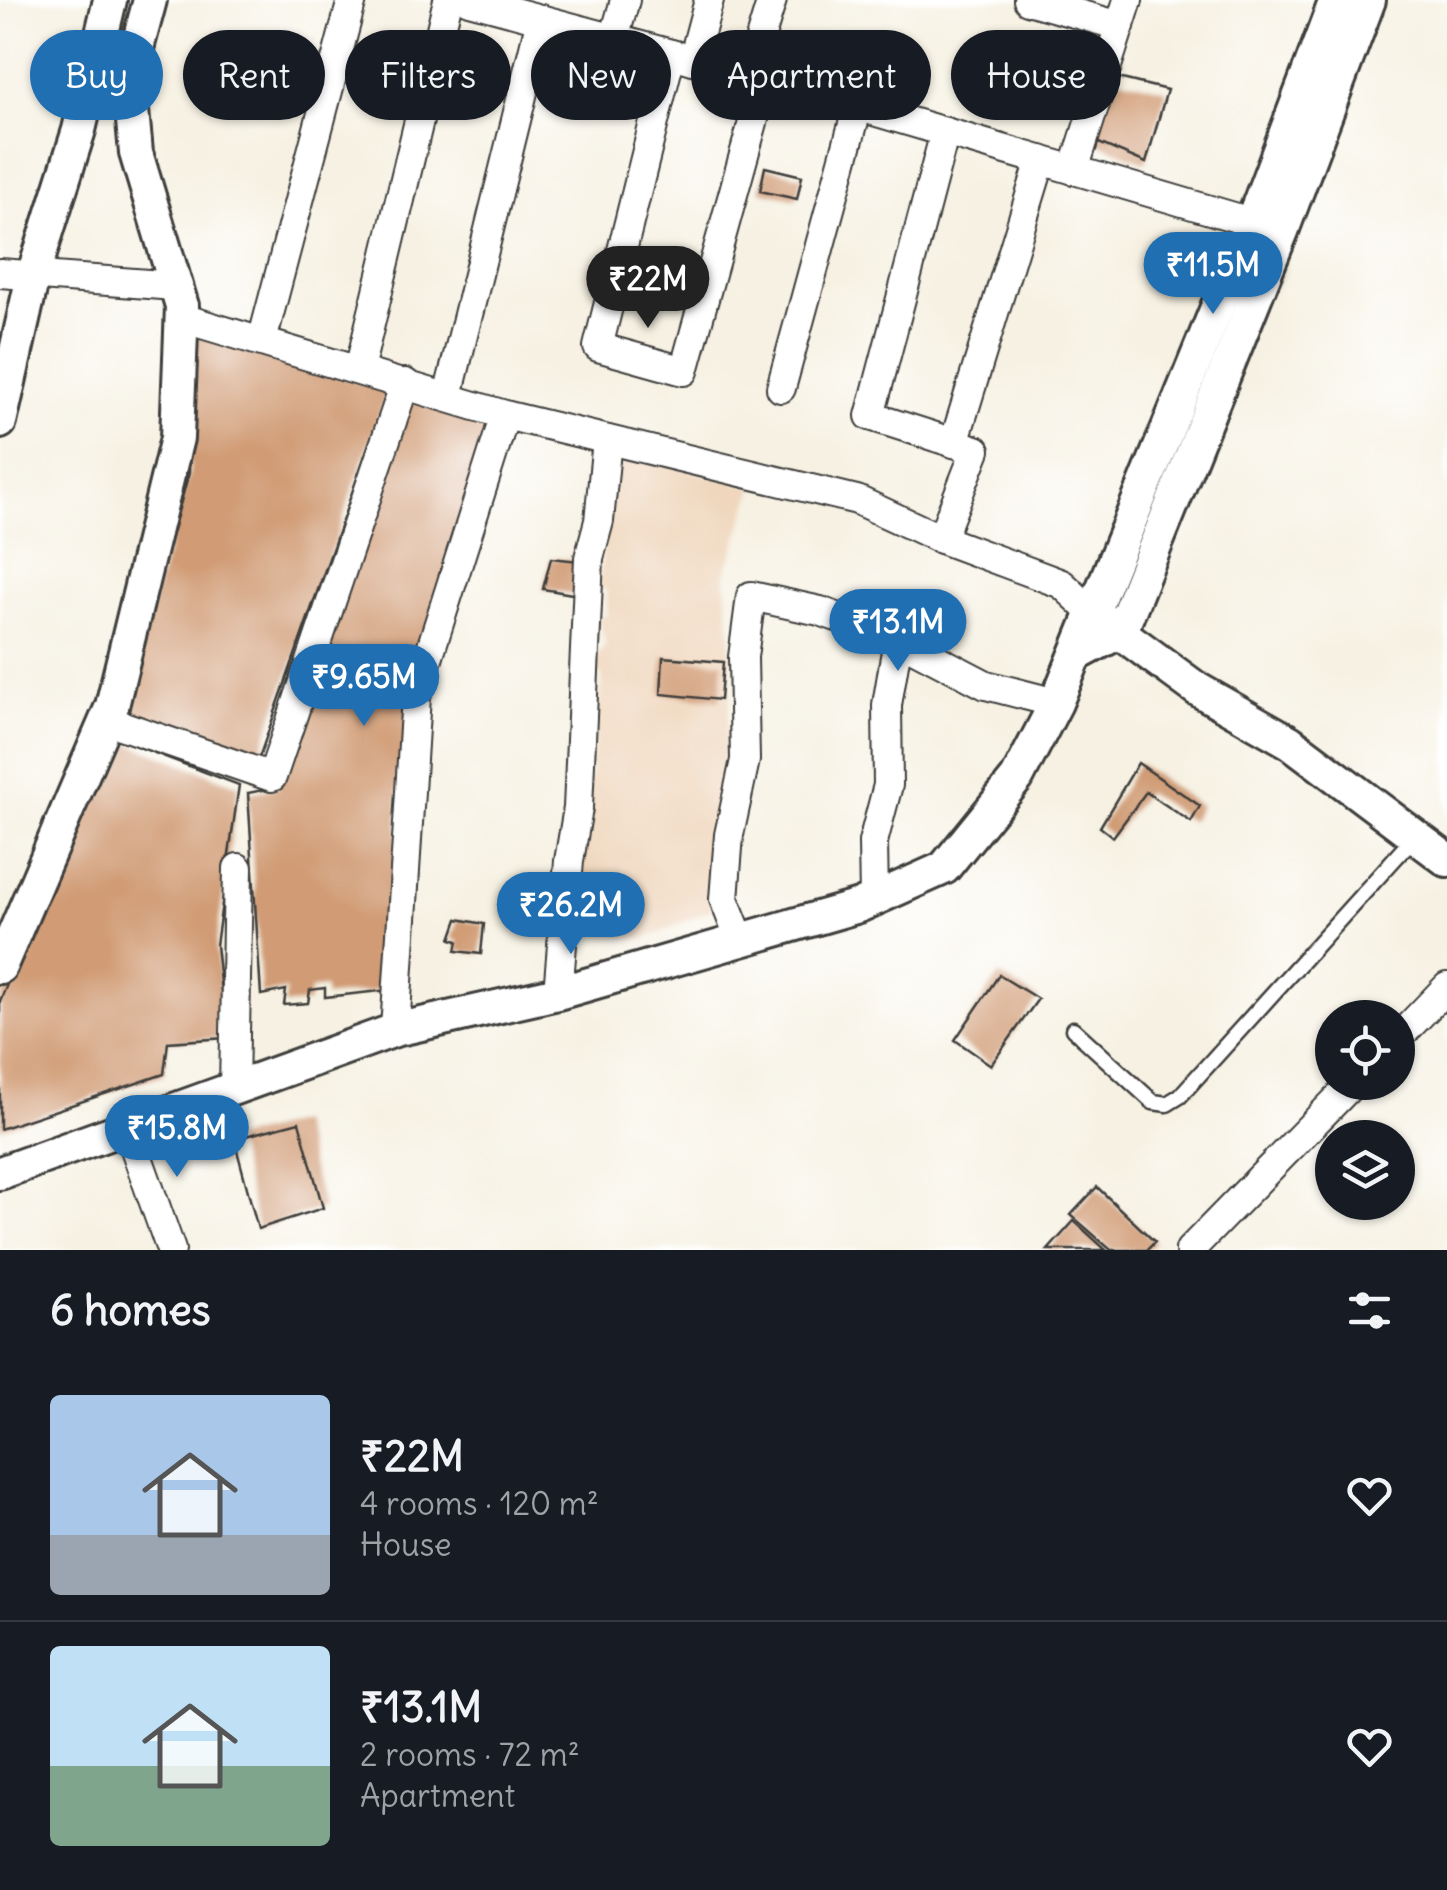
<!DOCTYPE html>
<html lang="en">
<head>
<meta charset="utf-8">
<style>
	body { margin:0; font-family:Delius,sans-serif; background:#20242c; color:#f1f3f6; height:100vh; display:flex; flex-direction:column; font-size:38px; white-space:nowrap }
	* { box-sizing:border-box; margin:0 }
	p { font-size:32px; color:#9ea1a6 }
	.icon { flex:none; width:55px; height:55px; fill:none; stroke:currentColor; stroke-width:2; stroke-linecap:round; stroke-linejoin:round }
	.map { position:relative; height:1250px; overflow:hidden }
	.details { display:flex; flex-direction:column; background:#171b24; flex:1 }
	.details>* { flex:none }
	.banner { position:absolute; left:30px; top:30px; width:1388px; height:90px; display:flex; gap:20px }
	.fabs { position:absolute; left:1315px; top:1000px; display:grid; gap:20px }
	.fabs a { display:grid; place-items:center; width:100px; height:100px; border-radius:50%; background:#171b24; box-shadow:0 2px 8px #0004; font-size:50px }
	.price { position:absolute; translate:-50% -85px; padding:0 22px; border-radius:35px; background:#1f6fb2; color:#fff; font-size:32px; line-height:65px; filter:drop-shadow(0 2px 5px #0008) }
	.price::after { content:''; position:absolute; left:50%; top:60px; width:30px; height:22px; margin-left:-15px; background:inherit; clip-path:polygon(0 0,100% 0,50% 100%) }
	.price.active { background:#222; color:#fff }
	ul { padding:0; list-style:none }
	li { display:flex; align-items:center; gap:30px; height:250px; padding:0 50px }
	li+li { border-top:2px solid #363941 }
	li span { display:grid; place-items:center; flex:none; width:280px; height:200px; border-radius:10px; color:#555 }
	li>.icon { margin-inline-start:auto }
	span .icon { width:120px; height:120px; fill:#fffc; stroke-width:1 }
	li b { font-size:42px }
	h2 { display:flex; justify-content:space-between; align-items:center; height:120px; padding:0 50px; font-size:42px }
	.pill { padding:0 35px; border-radius:45px; background:#171b24; box-shadow:0 2px 8px #0004; font-size:35px; line-height:90px }
	.pill.active { background:#1f6fb2; color:#fff }
	.map>svg:first-child { display:block }
	.built { fill:#efd6bc }
	.building { fill:#d09b74 }
	.lines { fill:none; stroke-linecap:round; stroke-linejoin:round }
	.service-casing { stroke:#3d3c3a; stroke-width:19 }
	.minor-casing { stroke:#3d3c3a; stroke-width:32 }
	.tertiary-casing { stroke:#3d3c3a; stroke-width:38 }
	.service { stroke:#fff; stroke-width:14 }
	.minor { stroke:#fff; stroke-width:28 }
	.tertiary { stroke:#fff; stroke-width:32 }
</style>
</head>
<body>
<div class="map">
<svg width="1447" height="1250" viewBox="0 0 1447 1250">
	<rect width="100%" height="100%" fill="#fff"/>
	<filter id="ink" filterUnits="userSpaceOnUse"><feTurbulence type="fractalNoise" baseFrequency=".01" numOctaves="2"/><feDisplacementMap in="SourceGraphic" scale="20" xChannelSelector="R" yChannelSelector="G"/><feConvolveMatrix kernelMatrix="1 2 1 2 8 2 1 2 1" color-interpolation-filters="sRGB"/></filter>
	<filter id="wash" filterUnits="userSpaceOnUse"><feTurbulence type="fractalNoise" baseFrequency=".0048" numOctaves="4" result="noise"/><feDisplacementMap in="SourceGraphic" scale="40" xChannelSelector="R" yChannelSelector="G"/><feGaussianBlur stdDeviation="2.25" result="paint"/><feColorMatrix in="noise" values="0 0 0 0 0 0 0 0 0 0 0 0 0 0 0 0 0 1.4 0 .05"/><feComposite in="paint" operator="in"/></filter>
	<g filter="url(#wash)">
		<rect width="100%" height="100%" fill="#f6f1e2"/>
		<!-- built -->
		<polygon class="built" points="613,450 754,488 725,576 731,632 730,699 711,878 713,909 645,939 570,932 603,676 596,672 597,657 606,644 598,618 606,616 607,604 607,590 599,588"/>
		<g id="blocks">
			<!-- building -->
			<g class="building">
				<polygon points="1114,77 1167,90 1146,163 1094,141"/>
				<polygon points="765,167 802,176 797,199 760,191"/>
				<polygon points="195,335 388,390 259,758 122,711 189,473"/>
				<polygon points="410,400 493,424 398,794 399,989 325,997 325,988 310,990 308,1003 284,1005 286,990 261,995 248,793 278,787"/>
				<polygon points="551,558 580,561 578,595 543,589"/>
				<polygon points="663,657 723,662 720,700 661,694"/>
				<polygon points="110,736 239,785 216,945 226,1038 168,1042 164,1074 0,1129 0,1001"/>
				<polygon points="1138,763 1200,806 1191,822 1146,792 1113,837 1100,827"/>
				<polygon points="458,919 484,924 481,954 456,951 458,941 451,939"/>
				<polygon points="999,975 1038,999 991,1065 955,1040"/>
				<polygon points="299,1122 323,1208 258,1229 234,1139"/>
				<polygon points="1097,1187 1155,1242 1147,1250 1111,1250 1071,1215"/>
				<polygon points="1074,1221 1106,1250 1048,1250"/>
			</g>
		</g>
	</g>
	<g filter="url(#ink)">
		<use href="#blocks" fill-opacity="0" stroke="#3d3c3a" stroke-width="2.5"/>
		<g class="lines">
			<!-- service casing -->
			<g class="service-casing">
				<polyline id="service" points="1073,1029 1153,1102 1167,1104 1180,1096 1416,835"/>
			</g>
			<!-- minor casing -->
			<g class="minor-casing">
				<g id="minor">
					<polyline points="469,0 765,79 1271,228"/>
					<polyline points="1028,0 1120,26"/>
					<polyline points="614,39 625,0"/>
					<polyline points="671,54 598,347 684,371 765,79"/>
					<polyline points="693,60 709,0"/>
					<polyline points="749,75 772,0"/>
					<polyline points="1074,170 1128,0"/>
					<polyline points="0,273 175,286"/>
					<polyline points="182,318 505,415 857,500 941,539 1062,584 1093,613"/>
					<polyline points="262,341 352,0"/>
					<polyline points="359,370 448,0"/>
					<polyline points="781,388 858,106"/>
					<polyline points="448,396 541,19"/>
					<polyline points="954,443 1041,160"/>
					<polyline points="941,539 976,450 870,416 945,132"/>
					<polyline points="106,720 272,777 405,383"/>
					<polyline points="874,899 873,842 888,785 887,705 898,639"/>
					<polyline points="741,942 724,899 729,835 745,760 743,657 751,596 820,611 898,639 986,685 1056,703"/>
					<polyline points="558,993 569,861 578,808 589,558 599,521 607,440"/>
					<polyline points="395,1030 416,696 505,415"/>
					<polyline points="1398,1038 1447,987"/>
					<polyline points="234,1090 238,868"/>
					<polyline points="128,1129 171,1250"/>
					<polyline points="1190,1250 1354,1082"/>
				</g>
			</g>
			<!-- tertiary casing -->
			<g class="tertiary-casing">
				<g id="tertiary">
					<polyline points="115,92 129,78 150,0"/>
					<polyline points="0,422 33,276 79,130 110,0"/>
					<polyline points="1103,620 1197,689 1290,742 1447,860"/>
					<polyline points="1078,654 1121,631 1282,231 1369,0"/>
					<polyline points="0,967 112,706 177,438 182,306 136,153 129,78"/>
					<polyline points="0,1173 395,1030 558,993 859,906 944,868 1017,778 1056,703 1252,222 1336,0"/>
				</g>
			</g>
			<!-- service -->
			<use href="#service" class="service"/>
			<!-- minor -->
			<use href="#minor" class="minor"/>
			<!-- tertiary -->
			<use href="#tertiary" class="tertiary"/>
		</g>
	</g>
</svg>
<div class="fabs">
<a><svg class="icon" aria-label="locate" viewBox="0 0 24 24"><circle cx="12" cy="12" r="6"/><path d="M12 2v4M12 18v4M2 12h4M18 12h4"/></svg></a>
<a><svg class="icon" aria-label="layers" viewBox="0 0 24 24"><path d="M12 4l9 5-9 5-9-5zM3 14l9 5 9-5"/></svg></a>
</div>
<b class="price" style="left:1213px;top:317px">₹11.5M</b>
<b class="price active" style="left:648px;top:331px">₹22M</b>
<b class="price" style="left:898px;top:674px">₹13.1M</b>
<b class="price" style="left:364px;top:729px">₹9.65M</b>
<b class="price" style="left:571px;top:957px">₹26.2M</b>
<b class="price" style="left:177px;top:1180px">₹15.8M</b>
<div class="banner">
<a class="pill active">Buy</a>
<a class="pill">Rent</a>
<a class="pill">Filters</a>
<a class="pill">New</a>
<a class="pill">Apartment</a>
<a class="pill">House</a>
</div>
</div>
<section class="details">
<h2>6 homes<svg class="icon" aria-label="filters" viewBox="0 0 24 24"><path d="M4 7h16M4 17h16"/><circle cx="9" cy="7" r="2"/><circle cx="15" cy="17" r="2"/></svg></h2>
<ul>
<li><span style="background:linear-gradient(#a9c7e8 70%,#9aa5b1 0)"><svg class="icon" aria-label="home" viewBox="0 0 24 24"><path d="M3 11l9-7 9 7M6 9v11h12V9"/></svg></span><div><b>₹22M</b><p>4 rooms · 120 m²</p><p>House</p></div><svg class="icon" aria-label="heart" viewBox="0 0 24 24"><path d="M12 20l-8-8c-3-5 5-10 8-4 3-6 11-1 8 4z"/></svg></li>
<li><span style="background:linear-gradient(#bfe0f5 60%,#7fa58c 0)"><svg class="icon" aria-label="home" viewBox="0 0 24 24"><path d="M3 11l9-7 9 7M6 9v11h12V9"/></svg></span><div><b>₹13.1M</b><p>2 rooms · 72 m²</p><p>Apartment</p></div><svg class="icon" aria-label="heart" viewBox="0 0 24 24"><path d="M12 20l-8-8c-3-5 5-10 8-4 3-6 11-1 8 4z"/></svg></li>
</ul>
</section>
</body>
</html>
